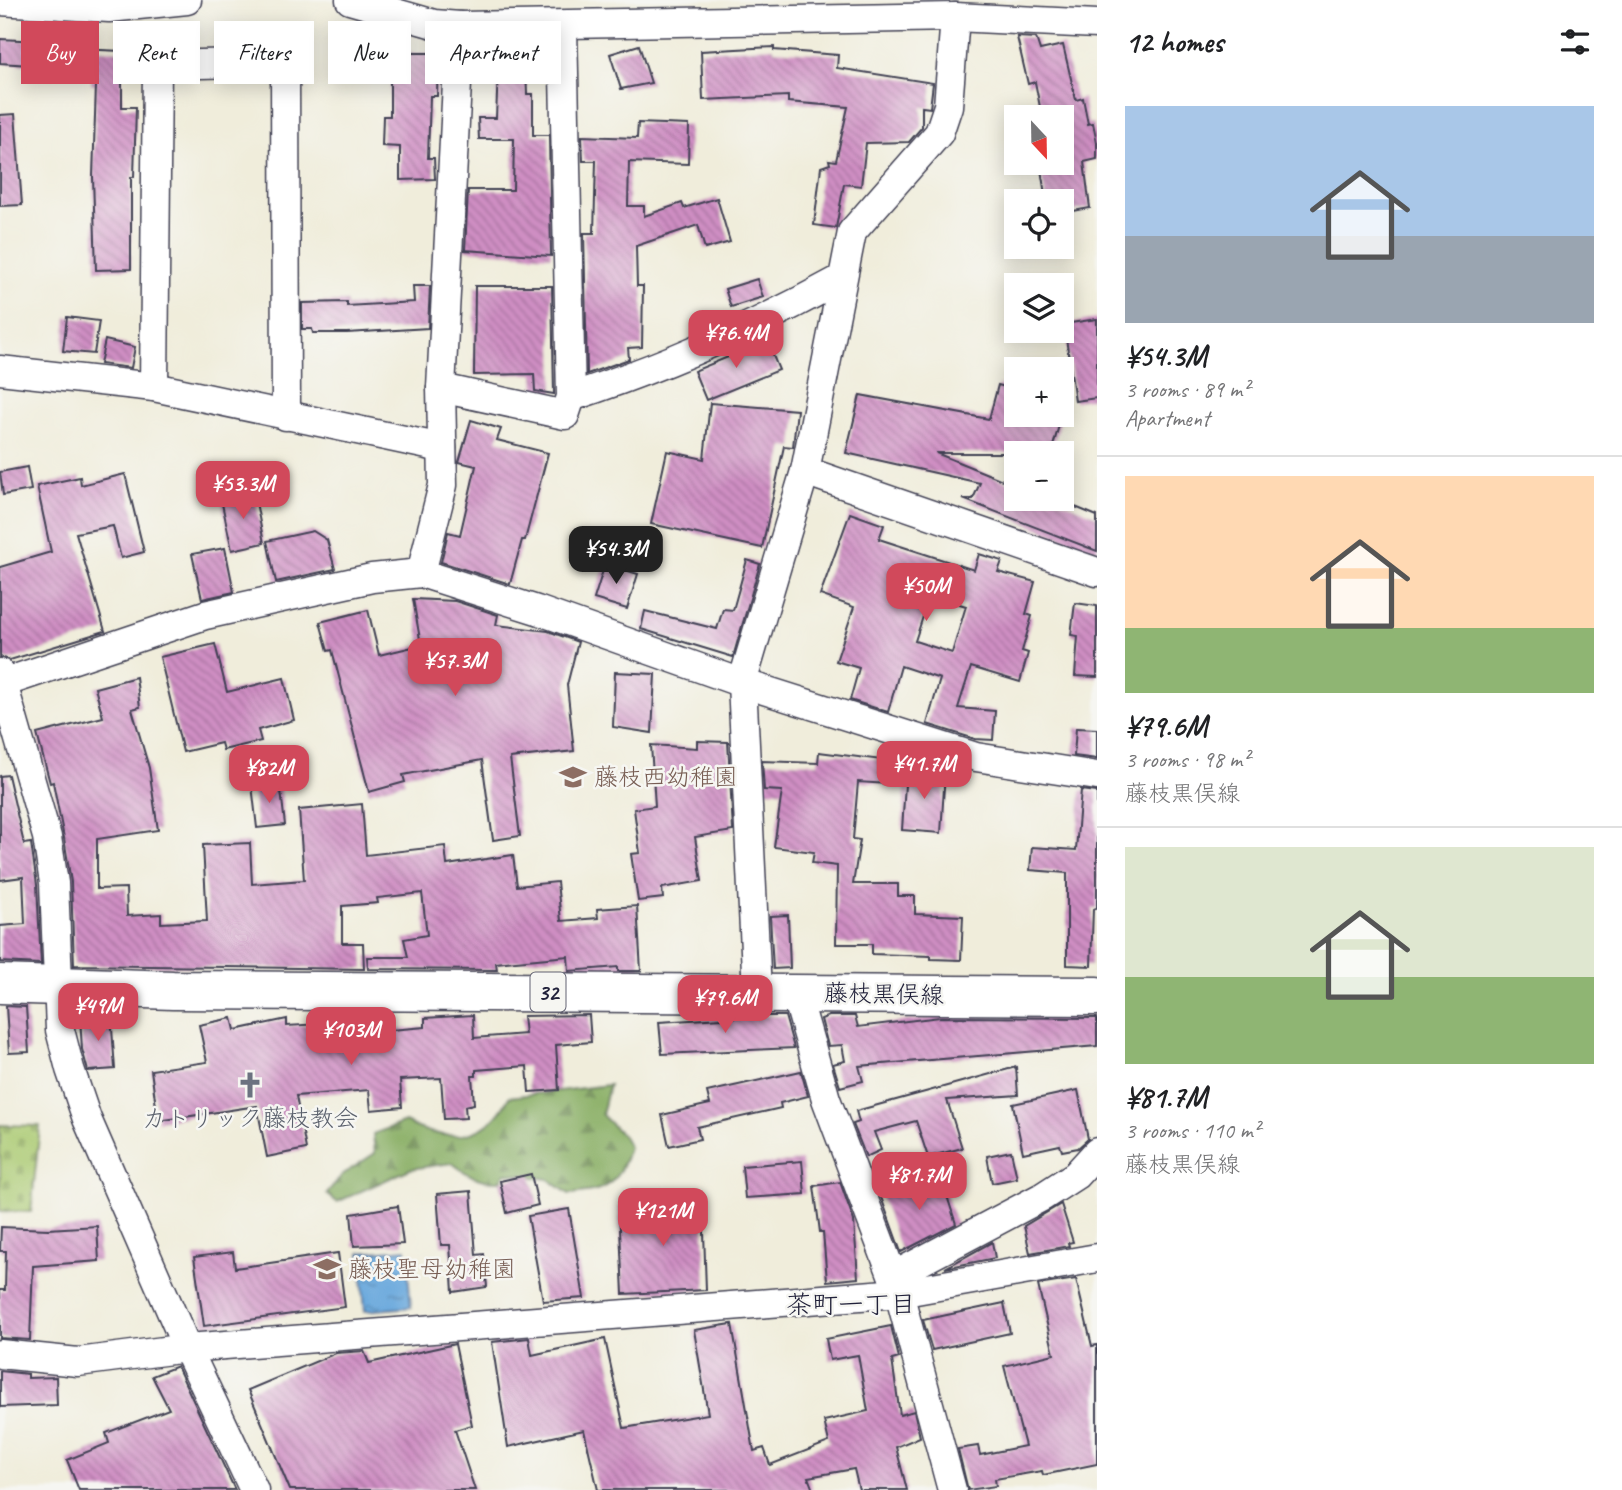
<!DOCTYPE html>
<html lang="en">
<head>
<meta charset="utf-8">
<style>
	body { margin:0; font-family:Caveat,"Klee One",sans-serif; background:#f2f2f2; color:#202124; height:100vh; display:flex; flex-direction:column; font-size:26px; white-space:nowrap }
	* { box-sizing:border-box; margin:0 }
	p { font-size:23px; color:#757577 }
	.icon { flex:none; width:38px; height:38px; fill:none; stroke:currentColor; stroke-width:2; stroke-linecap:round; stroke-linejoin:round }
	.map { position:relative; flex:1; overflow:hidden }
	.drawer { display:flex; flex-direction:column; background:#fff; width:525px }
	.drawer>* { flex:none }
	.hud { position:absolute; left:21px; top:21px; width:665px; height:63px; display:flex; gap:14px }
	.needle { width:46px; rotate:158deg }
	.controls { position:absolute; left:1004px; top:105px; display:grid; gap:14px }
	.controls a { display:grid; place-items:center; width:70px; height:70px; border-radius:0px; background:#fff; box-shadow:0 4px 18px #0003; font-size:35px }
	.price { position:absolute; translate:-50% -60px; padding:0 16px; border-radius:14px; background:#d1495b; color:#fff; font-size:23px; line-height:46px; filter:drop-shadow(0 2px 4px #0008) }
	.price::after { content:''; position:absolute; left:50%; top:42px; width:21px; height:16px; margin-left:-10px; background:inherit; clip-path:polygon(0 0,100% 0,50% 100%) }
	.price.selected { background:#222; color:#fff }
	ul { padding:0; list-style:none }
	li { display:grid; align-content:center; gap:14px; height:371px; padding:0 28px }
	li+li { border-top:2px solid #e0e0e0 }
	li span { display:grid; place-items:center; height:217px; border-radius:0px; color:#555 }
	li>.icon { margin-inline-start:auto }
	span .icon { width:126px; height:126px; fill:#fffc; stroke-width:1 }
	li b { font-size:30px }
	h2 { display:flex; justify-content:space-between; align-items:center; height:84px; padding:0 28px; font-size:30px }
	.pill { padding:0 24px; border-radius:0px; background:#fff; box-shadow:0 4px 18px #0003; font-size:24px; line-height:63px }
	.pill.selected { background:#d1495b; color:#fff }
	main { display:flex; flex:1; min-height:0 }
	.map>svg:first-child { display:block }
	.forest { fill:url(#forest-firs); stroke:#556850; stroke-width:2 }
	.cemetery { fill:url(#cemetery-stones); stroke:#667656; stroke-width:2 }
	.water { fill:url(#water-ripples); stroke:#46668c; stroke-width:2 }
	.building { fill:url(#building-back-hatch); fill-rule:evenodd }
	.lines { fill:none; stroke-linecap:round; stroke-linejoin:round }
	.minor-casing { stroke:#414053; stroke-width:31 }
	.primary-casing { stroke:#414053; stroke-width:41 }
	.minor { stroke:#fff; stroke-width:28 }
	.primary { stroke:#fff; stroke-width:38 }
	.labels { text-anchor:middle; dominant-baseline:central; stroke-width:5; stroke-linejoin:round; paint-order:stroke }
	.shield { fill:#f6f6f2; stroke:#626272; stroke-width:2 }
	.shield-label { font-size:23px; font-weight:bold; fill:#22223b }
	.education-label { font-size:24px; fill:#785e54; stroke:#f6f6f2; text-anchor:start }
	.street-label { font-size:24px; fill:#22223b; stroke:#f6f6f2 }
	.worship-label { font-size:24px; fill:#5b616d; stroke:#f6f6f2 }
	.neighbourhood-label { font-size:26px; fill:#22223b; stroke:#f6f6f2 }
</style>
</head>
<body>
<main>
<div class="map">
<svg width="1097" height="1490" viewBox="0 0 1097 1490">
	<defs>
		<pattern id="forest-firs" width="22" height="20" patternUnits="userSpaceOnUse" patternTransform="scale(1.75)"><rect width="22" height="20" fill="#88ae64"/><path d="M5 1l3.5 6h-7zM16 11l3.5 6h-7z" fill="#6f8d54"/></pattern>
		<pattern id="cemetery-stones" width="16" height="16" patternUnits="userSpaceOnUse" patternTransform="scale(1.75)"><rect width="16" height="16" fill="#abca72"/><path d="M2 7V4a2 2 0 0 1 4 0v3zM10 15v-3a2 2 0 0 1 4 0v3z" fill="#93ad64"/></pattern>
		<pattern id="water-ripples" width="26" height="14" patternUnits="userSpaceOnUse" patternTransform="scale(1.75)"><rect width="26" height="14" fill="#6aa9dd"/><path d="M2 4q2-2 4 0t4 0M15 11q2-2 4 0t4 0" fill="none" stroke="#5789b4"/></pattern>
		<pattern id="building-back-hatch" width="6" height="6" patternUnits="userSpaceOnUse" patternTransform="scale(1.75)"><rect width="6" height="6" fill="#cf8ec3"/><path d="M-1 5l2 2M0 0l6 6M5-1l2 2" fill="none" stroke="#a874a0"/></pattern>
	</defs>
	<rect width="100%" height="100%" fill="#f6f6f2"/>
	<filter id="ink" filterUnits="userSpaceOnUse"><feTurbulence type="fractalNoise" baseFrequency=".0143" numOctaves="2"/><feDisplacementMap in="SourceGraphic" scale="14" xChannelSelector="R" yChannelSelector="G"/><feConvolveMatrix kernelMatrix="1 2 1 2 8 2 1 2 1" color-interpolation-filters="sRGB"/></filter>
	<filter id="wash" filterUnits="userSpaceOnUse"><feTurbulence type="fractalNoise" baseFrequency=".00686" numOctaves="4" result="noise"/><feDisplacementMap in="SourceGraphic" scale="28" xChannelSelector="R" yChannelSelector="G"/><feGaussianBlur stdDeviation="1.57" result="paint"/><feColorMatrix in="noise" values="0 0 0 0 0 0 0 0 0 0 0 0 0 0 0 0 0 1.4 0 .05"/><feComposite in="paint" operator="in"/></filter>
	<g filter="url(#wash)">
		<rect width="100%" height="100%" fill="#f0eddb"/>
		<!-- forest -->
		<path class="forest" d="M609,1085l-7,30 21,21 6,11c-11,38 -22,44 -60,47l-21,-15 -42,-6 -6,8c-21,1 -32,-6 -48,-18l-42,6 -73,33 -10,-8 15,-19 33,-22 -2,-19 32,-12c40,21 82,21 104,-25z"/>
		<!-- cemetery -->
		<polygon class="cemetery" points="0,1125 40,1126 31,1212 0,1211"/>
		<!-- water -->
		<polygon class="water" points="406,1249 411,1307 365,1311 360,1253"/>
		<g id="blocks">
			<!-- building -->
			<g class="building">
				<polygon points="1017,37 1036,38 1040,50 1063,45 1076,100 1083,98 1088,124 1093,123 1097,143 1097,159 1084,162 1090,208 1062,213 1062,201 1046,201 1040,163 1062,163 1062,117 1042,117 1035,82 1028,84"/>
				<polygon points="0,39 79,43 79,49 122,51 122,107 136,107 134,177 131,177 131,269 96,270 93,177 96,85 91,85 91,69 0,63"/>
				<polygon points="525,45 527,94 533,94 533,135 549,135 551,256 465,250 468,190 513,190 514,139 479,139 478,118 496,118 499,46"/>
				<polygon points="639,45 651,83 621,89 610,54"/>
				<polygon points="774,47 774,50 838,55 837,68 933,83 930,108 922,107 922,127 909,142 866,143 861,186 844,184 836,228 814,225 821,167 830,164 829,160 836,161 848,107 788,102 788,96 703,100 701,51"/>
				<polygon points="390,53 438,53 437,96 430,96 428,158 434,158 435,179 400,180 400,147 382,146 383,116 390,116"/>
				<polygon points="15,114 22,205 0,206 0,115"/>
				<polygon points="638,123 689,125 688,164 629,162 628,206 644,206 644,216 682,203 684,208 717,198 730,242 705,249 698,225 636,246 637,286 643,286 642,347 628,348 629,359 587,374 584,233 594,233 596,161 583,161 582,136 637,138"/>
				<polygon points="757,279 763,297 731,307 725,289"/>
				<polygon points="413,286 430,286 428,328 347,333 313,333 312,329 302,329 302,303 347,302 347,306 414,302"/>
				<polygon points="475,286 552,286 554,394 535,391 534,374 474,375"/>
				<polygon points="67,317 99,321 94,354 63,351"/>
				<polygon points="1097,319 1097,398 1075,401 1064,324"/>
				<polygon points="105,340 135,347 131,368 100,364"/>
				<polygon points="767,341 779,370 706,400 694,371"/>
				<polygon points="998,385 1017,390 1017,415 1062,415 1051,453 936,453 1017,486 1017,499 1056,499 1097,516 1097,551 963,499 973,499 980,483 846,453 860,395 989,419"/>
				<polygon points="710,403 797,410 793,447 784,446 762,548 651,524 667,451 704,459"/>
				<polygon points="471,420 501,429 497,440 548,453 525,540 522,540 510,584 441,562 448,532 460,535 476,466 459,462"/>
				<polygon points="27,467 31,490 3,495 0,472"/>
				<polygon points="125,474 144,552 121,558 113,526 76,533 105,631 10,660 0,657 0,567 51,552 37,486 80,477 81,485"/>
				<polygon points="254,492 264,543 232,550 221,499"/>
				<path d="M850,513l34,12 -5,14 95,31 5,-16 23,7 -4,11 37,10 -9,32 6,2 -10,35 6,2 -8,29 -49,-15 -13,41 37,3 -2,29 -18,-1 -48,-15 13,-45 -39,-13 -13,46 -38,-12 9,-32 -23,-7 18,-54 -34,-12zM930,595l36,11 -14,47 -37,-12z"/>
				<polygon points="313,531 327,540 335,569 276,582 267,541"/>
				<polygon points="225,548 234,592 202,599 192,554"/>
				<polygon points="747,560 760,564 733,657 641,629 645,611 717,629 723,609 733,610"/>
				<polygon points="605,564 638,574 627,609 594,599"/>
				<polygon points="413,599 455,601 498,615 496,625 548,631 578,642 567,685 574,751 510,758 520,836 493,840 482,760 403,775 405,782 369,792 332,650 328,651 320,622 368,610 379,655 421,645"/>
				<polygon points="1075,603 1097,606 1097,677 1075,676 1078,636 1071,635"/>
				<polygon points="215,644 227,692 284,678 294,720 258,730 261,741 223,750 221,743 183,752 160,657"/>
				<polygon points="615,672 655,674 652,733 613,727"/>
				<polygon points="136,677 140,707 132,709 149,768 158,830 97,839 97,889 126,888 127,916 161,914 161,923 207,921 203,845 250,843 252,884 304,880 299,810 362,804 366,855 445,846 447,865 513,855 517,886 557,882 561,921 598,918 597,909 637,906 641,971 618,971 618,967 569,971 568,956 496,963 497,970 368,969 367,957 408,957 404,939 427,935 422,893 377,898 378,903 342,906 342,943 363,943 364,969 74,965 71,882 64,838 53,782 50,783 37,734 103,717 95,688"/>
				<polygon points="1076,728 1097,729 1097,759 1074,756"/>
				<polygon points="697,741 728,742 733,831 695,837 702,881 662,888 663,898 638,901 631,854 640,853 634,809 655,806 651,745 697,748"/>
				<polygon points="819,752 890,761 888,784 858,782 853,839 860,840 853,884 898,884 898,896 915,896 915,914 963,916 961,960 931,959 931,956 872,954 872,944 836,944 837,866 812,863 814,852 774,847 782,791 764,790 762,761 818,763"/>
				<polygon points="906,769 945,772 941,833 902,830"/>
				<polygon points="8,775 24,844 31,843 37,885 41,964 0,962 0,926 25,924 23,877 0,880 0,776"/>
				<polygon points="280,782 285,825 257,828 252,785"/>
				<polygon points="1081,790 1097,792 1097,908 1093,909 1091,966 1067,965 1067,873 1030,870 1032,847 1076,850"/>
				<polygon points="788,915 790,968 773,969 770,916"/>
				<polygon points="6,1006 26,1007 29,1052 9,1053"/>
				<polygon points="111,1015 115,1069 88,1071 82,1049 80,1017"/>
				<polygon points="473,1015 474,1038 525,1034 523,1016 589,1015 591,1042 556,1045 559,1090 529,1092 527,1066 476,1070 476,1076 472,1076 474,1104 465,1106 466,1118 444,1119 441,1078 400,1080 402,1107 371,1110 369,1090 296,1096 306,1149 267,1157 257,1106 158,1121 151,1070 207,1062 199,1025 232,1018 235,1030 287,1019 287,1026 355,1022 356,1033 425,1027 425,1018"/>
				<polygon points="755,1016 785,1016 794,1048 662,1054 659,1022"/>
				<polygon points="829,1016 855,1016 858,1027 940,1017 1097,1018 1097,1046 859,1066 863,1081 840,1087 833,1064 845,1061 842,1045 828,1046 821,1019"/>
				<polygon points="1016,1067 1018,1095 947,1100 962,1148 928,1157 916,1121 874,1132 881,1150 866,1157 853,1124 859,1122 856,1111"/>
				<polygon points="801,1071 808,1096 780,1103 781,1108 697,1127 700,1139 669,1146 662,1115 710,1104 707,1092"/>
				<polygon points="1078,1090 1088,1139 1078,1148 1062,1151 1060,1145 1023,1153 1013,1104"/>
				<polygon points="1011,1151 1017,1178 992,1183 987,1156"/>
				<polygon points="802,1161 805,1194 745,1198 742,1166"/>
				<polygon points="531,1174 538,1205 507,1213 500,1181"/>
				<polygon points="940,1174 956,1224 901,1252 881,1197"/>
				<polygon points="840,1182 854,1221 858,1278 827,1281 823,1232 820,1232 814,1186"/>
				<polygon points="471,1191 476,1255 484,1254 487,1287 453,1292 450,1245 441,1245 437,1194"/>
				<polygon points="703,1203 706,1290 623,1294 619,1207"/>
				<polygon points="1061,1204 1073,1242 1068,1243 1069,1246 1030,1253 1024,1226"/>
				<polygon points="398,1206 403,1244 354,1246 351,1214"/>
				<polygon points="569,1209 584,1298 543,1301 528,1216"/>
				<polygon points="97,1226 99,1261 33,1266 30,1340 0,1338 0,1290 5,1290 6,1251 0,1251 1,1227 48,1229"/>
				<polygon points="992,1242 995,1258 945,1268"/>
				<polygon points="233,1252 235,1268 338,1253 345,1307 204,1326 194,1257"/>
				<polygon points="1076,1279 1092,1346 1097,1345 1097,1464 1043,1475 1042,1471 995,1479 996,1486 968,1490 958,1449 978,1446 980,1455 1025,1446 1004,1366 1054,1354 1038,1285"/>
				<polygon points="1004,1303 1010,1333 932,1350 923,1320"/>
				<polygon points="732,1324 754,1451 764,1448 770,1465 829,1442 824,1421 868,1411 858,1355 830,1360 826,1339 891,1326 899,1358 892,1360 900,1415 914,1411 920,1437 896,1447 907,1490 859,1490 854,1469 808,1477 813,1490 598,1490 584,1430 508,1447 492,1342 529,1338 532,1355 605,1339 624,1428 708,1414 694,1330"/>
				<polygon points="455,1344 472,1425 455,1430 475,1490 290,1490 248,1390 336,1353 364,1351 369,1363"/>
				<polygon points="177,1366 235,1490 79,1490 67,1460 109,1443 106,1433 169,1409 152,1376"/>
				<polygon points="0,1371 28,1374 28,1378 56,1377 57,1405 0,1407"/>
			</g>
		</g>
	</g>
	<g filter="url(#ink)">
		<use href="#blocks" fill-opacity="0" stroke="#414053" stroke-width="2"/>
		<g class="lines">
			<!-- minor casing -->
			<g class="minor-casing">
				<g id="minor">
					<polyline points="350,0 434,24 460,26 955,17 1097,24"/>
					<polyline points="0,1 109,8 187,0"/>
					<polyline points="0,370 154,387 442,448"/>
					<polyline points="154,387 157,65 285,62 286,416"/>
					<polyline points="441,388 565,415 571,397 563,27"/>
					<path d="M571,397c95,-31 183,-70 270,-118"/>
					<polyline points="805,471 1097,572"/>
					<polyline points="421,573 443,485 441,388 460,26"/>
					<polyline points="0,673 47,837 54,883 60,1030 70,1069 87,1119 187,1348 254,1490"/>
					<polyline points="0,684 205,615 372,578 421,573 537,610 742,683 976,757 1097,776"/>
					<polyline points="757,992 742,683 805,471 852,232 939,133 948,106 955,17"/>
					<polyline points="796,993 826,1099 899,1293 952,1490"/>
					<polyline points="893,1276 1042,1197 1076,1175 1097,1152"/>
					<polyline points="0,1354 78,1362 187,1348 899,1293 1097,1258"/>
				</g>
			</g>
			<!-- primary casing -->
			<g class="primary-casing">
				<polyline id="primary" points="0,984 173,990 1097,996"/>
			</g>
			<!-- minor -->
			<use href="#minor" class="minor"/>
			<!-- primary -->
			<use href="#primary" class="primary"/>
		</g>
	</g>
	<!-- icons -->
	<defs>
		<g id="school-bare" transform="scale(2.1)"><path d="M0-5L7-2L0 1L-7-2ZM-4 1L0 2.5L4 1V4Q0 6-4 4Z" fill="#8d6e63" stroke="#f6f6f2" stroke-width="2.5" paint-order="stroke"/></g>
		<g id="church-bare" transform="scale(2.1)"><path d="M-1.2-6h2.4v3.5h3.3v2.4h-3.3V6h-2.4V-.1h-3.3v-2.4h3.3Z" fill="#6b7280" stroke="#f6f6f2" stroke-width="2.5" paint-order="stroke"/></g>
	</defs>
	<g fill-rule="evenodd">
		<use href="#school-bare" x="573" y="777"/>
		<use href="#church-bare" x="250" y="1085"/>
		<use href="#school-bare" x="327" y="1269"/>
	</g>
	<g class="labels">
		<!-- shield labels -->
		<rect class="shield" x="530.5" y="972.5" width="35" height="39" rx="5"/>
		<g class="shield-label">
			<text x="548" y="992">32</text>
		</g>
		<!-- education labels -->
		<g class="education-label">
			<text x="594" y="777">藤枝西幼稚園</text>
			<text x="348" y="1269">藤枝聖母幼稚園</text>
		</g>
		<!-- street labels -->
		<g class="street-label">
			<text transform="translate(884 994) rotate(1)">藤枝黒俣線</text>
		</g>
		<!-- worship labels -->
		<g class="worship-label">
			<text x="250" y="1118">カトリック藤枝教会</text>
		</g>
		<!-- neighbourhood labels -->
		<g class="neighbourhood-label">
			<text x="851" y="1304">茶町一丁目</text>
		</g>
	</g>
</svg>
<div class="controls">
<a><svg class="needle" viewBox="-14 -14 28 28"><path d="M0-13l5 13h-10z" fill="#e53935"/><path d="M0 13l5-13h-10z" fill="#757577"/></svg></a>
<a><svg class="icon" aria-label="locate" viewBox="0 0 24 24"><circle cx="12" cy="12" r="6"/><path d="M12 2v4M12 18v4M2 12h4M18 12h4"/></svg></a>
<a><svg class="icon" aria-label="layers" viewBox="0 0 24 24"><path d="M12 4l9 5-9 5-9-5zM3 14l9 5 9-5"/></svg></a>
<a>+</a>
<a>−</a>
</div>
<b class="price" style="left:736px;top:370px">¥76.4M</b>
<b class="price" style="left:243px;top:521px">¥53.3M</b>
<b class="price selected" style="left:616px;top:586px">¥54.3M</b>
<b class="price" style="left:926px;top:623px">¥50M</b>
<b class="price" style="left:455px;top:698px">¥57.3M</b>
<b class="price" style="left:924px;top:801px">¥41.7M</b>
<b class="price" style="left:269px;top:805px">¥82M</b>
<b class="price" style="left:725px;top:1035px">¥79.6M</b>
<b class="price" style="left:98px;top:1043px">¥49M</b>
<b class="price" style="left:351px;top:1067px">¥103M</b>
<b class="price" style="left:919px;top:1212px">¥81.7M</b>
<b class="price" style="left:663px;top:1248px">¥121M</b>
<div class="hud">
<a class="pill selected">Buy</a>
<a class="pill">Rent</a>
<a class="pill">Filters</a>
<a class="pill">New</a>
<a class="pill">Apartment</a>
</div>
</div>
<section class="drawer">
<h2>12 homes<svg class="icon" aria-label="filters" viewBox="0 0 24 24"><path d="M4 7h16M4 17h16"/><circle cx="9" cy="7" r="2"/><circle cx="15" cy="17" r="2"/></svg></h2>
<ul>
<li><span style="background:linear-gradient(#a9c7e8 60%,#9aa5b1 0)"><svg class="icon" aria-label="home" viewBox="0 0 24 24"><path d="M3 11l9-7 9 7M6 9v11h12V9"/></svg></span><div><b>¥54.3M</b><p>3 rooms · 89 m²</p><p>Apartment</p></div></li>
<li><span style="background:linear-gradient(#ffd9b3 70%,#8fb573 0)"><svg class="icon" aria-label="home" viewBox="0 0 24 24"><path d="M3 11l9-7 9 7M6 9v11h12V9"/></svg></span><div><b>¥79.6M</b><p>3 rooms · 98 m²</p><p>藤枝黒俣線</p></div></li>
<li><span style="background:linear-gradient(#dfe7d0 60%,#8fb573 0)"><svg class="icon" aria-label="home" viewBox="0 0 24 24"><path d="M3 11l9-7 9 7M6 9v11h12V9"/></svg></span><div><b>¥81.7M</b><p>3 rooms · 110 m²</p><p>藤枝黒俣線</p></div></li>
</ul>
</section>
</main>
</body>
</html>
